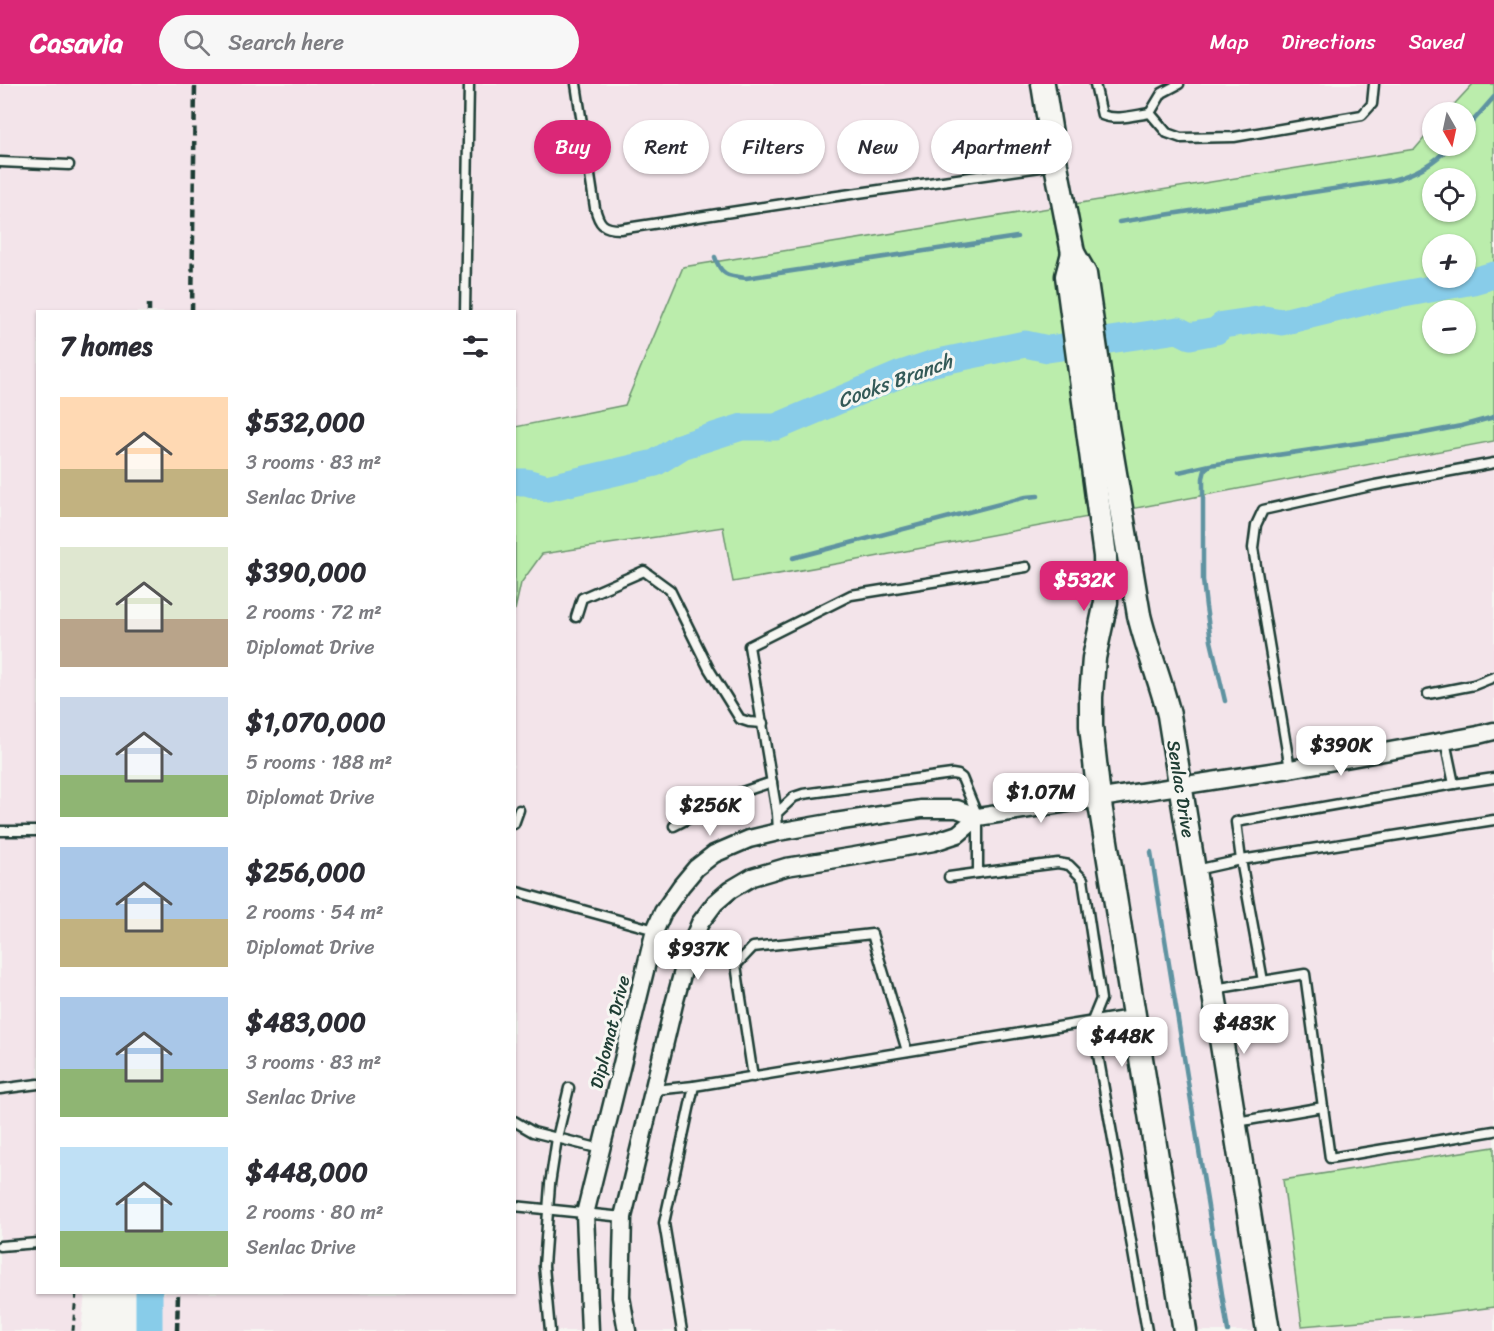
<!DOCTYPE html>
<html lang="en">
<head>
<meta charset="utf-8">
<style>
	body { margin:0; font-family:Sriracha,sans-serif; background:#f7f7f7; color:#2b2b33; height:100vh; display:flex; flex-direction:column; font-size:22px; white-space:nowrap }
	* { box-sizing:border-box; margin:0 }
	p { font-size:20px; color:#7c7c81 }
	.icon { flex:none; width:33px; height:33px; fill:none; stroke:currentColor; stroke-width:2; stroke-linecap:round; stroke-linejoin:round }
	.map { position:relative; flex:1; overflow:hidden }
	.drawer { position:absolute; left:36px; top:226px; width:480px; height:984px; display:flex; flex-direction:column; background:#fff; border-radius:0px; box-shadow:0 2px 4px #0004 }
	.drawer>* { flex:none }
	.hud { position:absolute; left:534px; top:36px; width:570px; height:54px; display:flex; gap:12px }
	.needle { width:39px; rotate:171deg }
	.controls { position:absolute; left:1422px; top:18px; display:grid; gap:12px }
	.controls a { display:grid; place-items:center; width:54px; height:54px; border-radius:50%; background:#fff; box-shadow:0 2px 4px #0004; font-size:30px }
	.price { position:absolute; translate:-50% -51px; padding:0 14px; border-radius:12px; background:#fff; color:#222; font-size:20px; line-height:39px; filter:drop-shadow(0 2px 3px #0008) }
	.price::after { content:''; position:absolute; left:50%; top:36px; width:18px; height:14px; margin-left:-9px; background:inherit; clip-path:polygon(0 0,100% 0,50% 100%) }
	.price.on { background:#db2777; color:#fff }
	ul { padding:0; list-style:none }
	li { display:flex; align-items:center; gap:18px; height:150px; padding:0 24px }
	li span { display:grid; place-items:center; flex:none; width:168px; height:120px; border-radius:0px; color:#555 }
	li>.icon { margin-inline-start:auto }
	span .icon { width:72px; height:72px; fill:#fffc; stroke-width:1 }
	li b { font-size:26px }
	h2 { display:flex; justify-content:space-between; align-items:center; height:72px; padding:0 24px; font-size:26px }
	.chip { padding:0 21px; border-radius:27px; background:#fff; box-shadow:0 2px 4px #0004; font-size:21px; line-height:54px }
	.chip.on { background:#db2777; color:#fff }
	header { display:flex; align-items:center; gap:36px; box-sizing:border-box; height:84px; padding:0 30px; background:#db2777; color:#fff }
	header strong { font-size:28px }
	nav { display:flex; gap:33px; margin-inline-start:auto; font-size:21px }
	.search { width:420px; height:54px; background:#f7f7f7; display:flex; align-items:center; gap:15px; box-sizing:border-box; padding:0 21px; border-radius:33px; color:#7c7c81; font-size:22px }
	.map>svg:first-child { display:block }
	.built { fill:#f3e4ea }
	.green { fill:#bbedac; stroke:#6d9570; stroke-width:1.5; fill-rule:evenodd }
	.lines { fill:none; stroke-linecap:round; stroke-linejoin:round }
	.stream { stroke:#5e93a1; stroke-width:4.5 }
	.river { stroke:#88cce9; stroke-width:27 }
	.lane-casing { stroke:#1f3d34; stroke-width:13 }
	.street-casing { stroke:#1f3d34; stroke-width:21 }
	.secondary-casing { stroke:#1f3d34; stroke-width:27 }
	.path { stroke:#1f3d34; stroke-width:3; stroke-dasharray:6 4.5; stroke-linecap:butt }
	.lane { stroke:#f6f6f2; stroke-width:8 }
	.street { stroke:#f6f6f2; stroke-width:16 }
	.secondary { stroke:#f6f6f2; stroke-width:22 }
	.rail { stroke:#1f3d34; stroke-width:4.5; stroke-dasharray:9 4.5; stroke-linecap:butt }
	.labels { text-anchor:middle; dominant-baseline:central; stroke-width:6; stroke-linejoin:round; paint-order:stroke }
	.street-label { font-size:18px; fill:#1f3d34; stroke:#f6f6f2 }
	.water-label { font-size:20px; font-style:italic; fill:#345a58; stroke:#f6f6f2 }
</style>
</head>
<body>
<header>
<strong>Casavia</strong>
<div class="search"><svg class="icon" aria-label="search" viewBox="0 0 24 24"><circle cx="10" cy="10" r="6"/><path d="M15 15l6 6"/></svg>Search here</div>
<nav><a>Map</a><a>Directions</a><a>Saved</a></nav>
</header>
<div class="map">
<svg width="1494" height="1247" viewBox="0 0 1494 1247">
	<rect width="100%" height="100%" fill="#f6f6f2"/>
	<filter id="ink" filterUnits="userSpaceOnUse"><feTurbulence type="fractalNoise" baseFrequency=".0167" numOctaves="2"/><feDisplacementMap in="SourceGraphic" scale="12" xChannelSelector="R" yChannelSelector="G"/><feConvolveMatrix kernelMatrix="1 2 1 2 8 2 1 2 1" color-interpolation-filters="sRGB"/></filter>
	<g filter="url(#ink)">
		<!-- built -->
		<g class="built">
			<polygon points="0,0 1473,0 1447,28 1432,28 1432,45 1415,65 683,183 625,321 515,343 514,228 38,228 38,1209 85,1209 81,1247 0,1247"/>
			<polygon points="1494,357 1494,1247 154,1247 154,1209 514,1209 514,526 521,499 542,470 723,443 733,498 858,476"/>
		</g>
		<!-- green -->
		<g class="green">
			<path d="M1473,0h21v357l-636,119 -125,22 -10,-55 -181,27 -21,29 -6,27v-183l110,-22 58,-138 732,-118 17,-20v17h34v-34h-19zM1432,94h34v34h-34zM1432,160h34v34h-34zM1432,226h34v34h-34z"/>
			<polygon points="1494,1063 1494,1223 1431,1231 1302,1242 1283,1096"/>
		</g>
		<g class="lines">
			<!-- stream -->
			<g class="stream">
				<polyline points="1466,45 1494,13"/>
				<path d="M1119,138l273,-42c23,-6 42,-16 58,-34"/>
				<path d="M715,173c6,19 13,19 31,21l271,-41"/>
				<polyline points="1210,382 1205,386 1203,394 1203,496 1206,523 1211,557 1225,617"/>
				<polyline points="1179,388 1210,381 1419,350 1461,342 1494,333"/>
				<polyline points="793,474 1026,413 1038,412"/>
				<polyline points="1151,768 1228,1247"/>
			</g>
			<!-- river -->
			<g class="river">
				<polyline points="514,398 526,398 547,404 655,379 682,362 742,343 776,343 901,290 934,279 1025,260 1048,265 1178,246 1190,252 1216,247 1223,241 1264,235 1282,238 1377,215 1473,197 1494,191"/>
				<polyline points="149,1209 149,1247"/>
			</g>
			<!-- lane casing -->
			<g class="lane-casing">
				<g id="lane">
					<path d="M576,0l19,124c4,16 8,21 25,21l189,-29 246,-35"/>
					<path d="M1095,0l7,31c14,6 33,0 48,-2"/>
					<polyline points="1150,29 1167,49 1181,54 1234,53 1362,31 1372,20 1374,0"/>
					<polyline points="1150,29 1162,9 1179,0"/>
					<polyline points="0,78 69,81"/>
					<polyline points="465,228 469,0"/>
					<polyline points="576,533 582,514 644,487 670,506 709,585 740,635 749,638 763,639"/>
					<polyline points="1428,610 1474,601 1494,593"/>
					<polyline points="1290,685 1253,464 1256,441 1263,426 1375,401 1494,379"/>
					<polyline points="1454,700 1494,694"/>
					<polyline points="777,729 749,562 851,511 1026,483"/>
					<polyline points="514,740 519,726"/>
					<polyline points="674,742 736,710 772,698"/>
					<polyline points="0,747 38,747"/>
					<polyline points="778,748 777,729 794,713 803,710 952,690 958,691 962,694 978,733 978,789 1058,779 1069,781 1083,795 1101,915 1092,937 1147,1247"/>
					<polyline points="1196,786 1241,776 1494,736"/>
					<polyline points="949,793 978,789"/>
					<polyline points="514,807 655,846"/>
					<polyline points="1263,897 1241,776 1236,738 1454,700 1445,657"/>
					<polyline points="1214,905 1305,890 1323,1023"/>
					<polyline points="753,993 736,881 753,863 872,850 907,967"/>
					<polyline points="0,1005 38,1000"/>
					<polyline points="654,1006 694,1002"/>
					<polyline points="514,1037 533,1048 601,1065"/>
					<polyline points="1237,1038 1323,1023 1330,1074 1494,1047"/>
					<polyline points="514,1122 623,1133"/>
					<polyline points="0,1162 38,1159"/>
					<polyline points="550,1247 544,1182 550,1100 557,1054 569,1004"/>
					<polyline points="682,1247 664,1139 694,1002 1131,931"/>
				</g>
			</g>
			<!-- street casing -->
			<g class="street-casing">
				<g id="street">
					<polyline points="590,1247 585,1130 655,846 663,828 681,802 696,784 714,770 749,755 778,748 835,738 921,725 957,725 978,733 1290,685 1478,651 1494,647"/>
					<polyline points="627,1247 621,1213 623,1133 674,920 689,865 700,839 715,819 730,806 752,793 786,783 855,772 934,758 958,750 978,733"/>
				</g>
			</g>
			<!-- secondary casing -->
			<g class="secondary-casing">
				<g id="secondary">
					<path d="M1043,0l13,81 17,88 12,21 21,146 33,195c8,34 22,66 30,100l99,616"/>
					<polyline points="1073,169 1067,192 1105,472 1106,518 1094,574 1091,613 1091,642 1099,714 1185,1247"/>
				</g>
			</g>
			<!-- path -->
			<polyline class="path" points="73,1247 76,1209"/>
			<!-- lane -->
			<use href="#lane" class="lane"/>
			<!-- street -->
			<use href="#street" class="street"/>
			<!-- secondary -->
			<use href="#secondary" class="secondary"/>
			<!-- rail -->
			<g class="rail">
				<polyline points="149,228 149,220"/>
				<polyline points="192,228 195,0"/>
				<polyline points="177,1247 178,1209"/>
			</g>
		</g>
	</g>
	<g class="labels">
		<!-- street labels -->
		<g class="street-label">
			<text transform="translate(1181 705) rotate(81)">Senlac Drive</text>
			<text transform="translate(610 948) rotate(-76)">Diplomat Drive</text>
		</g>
		<!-- water labels -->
		<g class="water-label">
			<text transform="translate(895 297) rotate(-20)">Cooks Branch</text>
		</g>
	</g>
</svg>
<div class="controls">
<a><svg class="needle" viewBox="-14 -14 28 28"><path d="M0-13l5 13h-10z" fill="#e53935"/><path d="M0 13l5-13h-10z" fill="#7c7c81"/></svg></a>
<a><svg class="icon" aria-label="locate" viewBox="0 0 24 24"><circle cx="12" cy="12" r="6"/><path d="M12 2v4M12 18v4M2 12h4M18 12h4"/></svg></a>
<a>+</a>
<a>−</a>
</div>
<b class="price on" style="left:1084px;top:528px">$532K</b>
<b class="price" style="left:1341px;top:693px">$390K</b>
<b class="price" style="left:1041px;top:740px">$1.07M</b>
<b class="price" style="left:710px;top:753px">$256K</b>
<b class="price" style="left:698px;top:897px">$937K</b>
<b class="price" style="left:1244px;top:971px">$483K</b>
<b class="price" style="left:1122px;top:984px">$448K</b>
<div class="hud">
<a class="chip on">Buy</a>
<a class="chip">Rent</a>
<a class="chip">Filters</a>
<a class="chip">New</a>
<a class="chip">Apartment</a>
</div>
<section class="drawer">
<h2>7 homes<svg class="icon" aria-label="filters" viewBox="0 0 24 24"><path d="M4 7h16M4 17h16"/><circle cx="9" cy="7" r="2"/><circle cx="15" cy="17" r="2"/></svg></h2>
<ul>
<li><span style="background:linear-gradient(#ffd9b3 60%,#c2b280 0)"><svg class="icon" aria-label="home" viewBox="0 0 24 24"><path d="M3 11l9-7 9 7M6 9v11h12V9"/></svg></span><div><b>$532,000</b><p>3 rooms · 83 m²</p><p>Senlac Drive</p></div></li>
<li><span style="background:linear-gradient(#dfe7d0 60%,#b9a48a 0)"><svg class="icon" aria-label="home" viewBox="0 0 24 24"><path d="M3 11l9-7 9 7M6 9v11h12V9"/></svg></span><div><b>$390,000</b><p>2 rooms · 72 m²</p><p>Diplomat Drive</p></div></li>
<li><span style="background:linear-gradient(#c9d6e8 65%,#8fb573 0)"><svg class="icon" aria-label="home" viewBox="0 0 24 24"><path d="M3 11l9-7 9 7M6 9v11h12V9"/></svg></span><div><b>$1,070,000</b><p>5 rooms · 188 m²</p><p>Diplomat Drive</p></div></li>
<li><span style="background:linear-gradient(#a9c7e8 60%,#c2b280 0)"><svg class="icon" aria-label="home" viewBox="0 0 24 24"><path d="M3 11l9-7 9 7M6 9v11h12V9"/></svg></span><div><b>$256,000</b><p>2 rooms · 54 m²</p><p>Diplomat Drive</p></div></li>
<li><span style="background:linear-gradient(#a9c7e8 60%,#8fb573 0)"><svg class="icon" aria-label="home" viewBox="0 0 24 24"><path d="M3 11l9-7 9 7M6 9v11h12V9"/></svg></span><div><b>$483,000</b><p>3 rooms · 83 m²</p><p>Senlac Drive</p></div></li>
<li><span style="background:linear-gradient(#bfe0f5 70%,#8fb573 0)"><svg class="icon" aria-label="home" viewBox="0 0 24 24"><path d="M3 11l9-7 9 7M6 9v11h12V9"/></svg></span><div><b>$448,000</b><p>2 rooms · 80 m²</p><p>Senlac Drive</p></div></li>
</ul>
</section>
</div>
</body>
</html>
